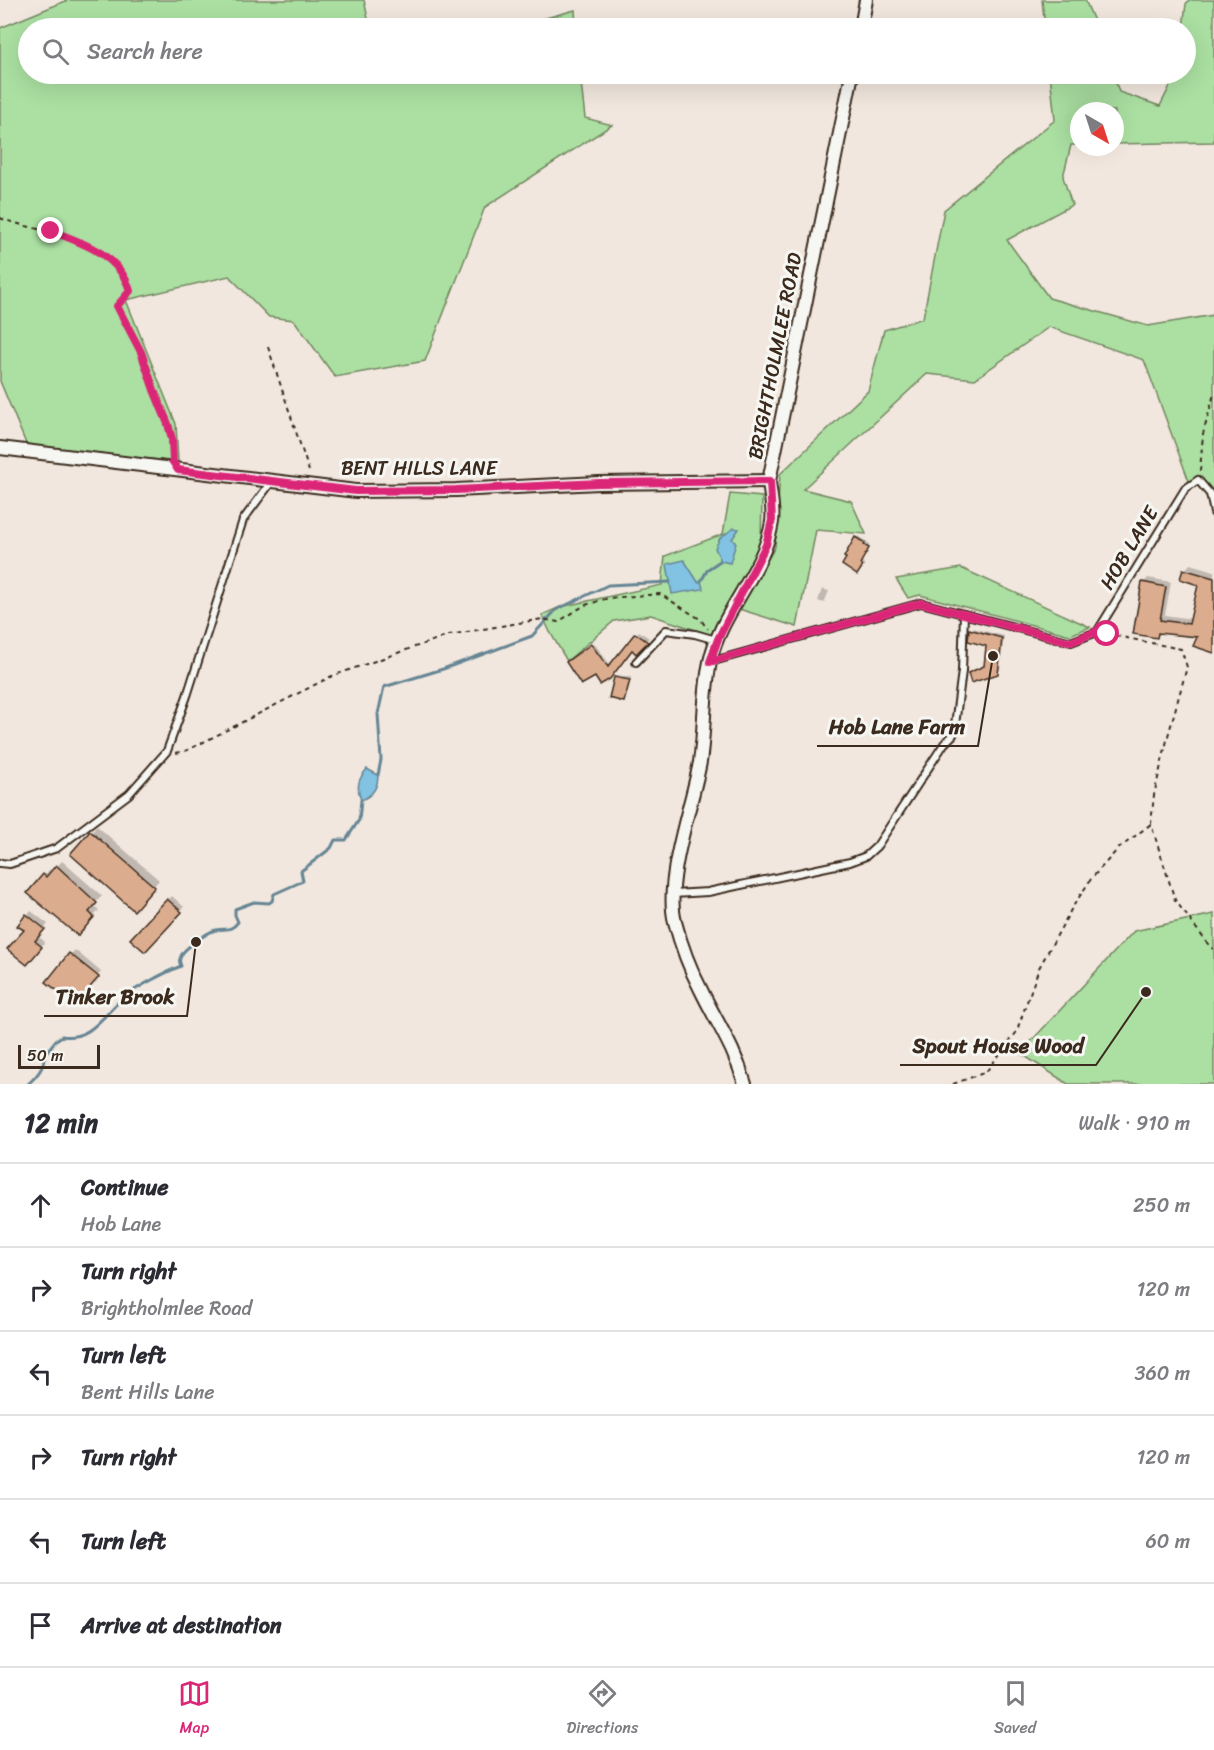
<!DOCTYPE html>
<html lang="en">
<head>
<meta charset="utf-8">
<style>
  :root { --surface:#fff; --page:#f7f7f7; --text:#2b2b33; --muted:#7c7c81; --line:#e1e1e2; --accent:#db2777 }
  body { margin:0; font-family:Sriracha,sans-serif; background:var(--page); color:var(--text) }
  .compass { position:absolute; left:1070px; top:102px; width:54px; height:54px; border-radius:50%; background:var(--surface); box-shadow:0 6px 24px #0002; rotate:141deg }
  .scale { position:absolute; left:18px; bottom:15px; width:82px; box-sizing:border-box; padding-left:6px; border:3px solid #3b2a1e; border-top:0; font-size:16px; line-height:21px; white-space:nowrap; color:#3b2a1e; -webkit-text-stroke:4px #f6f6f2; paint-order:stroke }
  .stop { position:absolute; width:18px; height:18px; margin:-14px; border:4px solid #db2777; border-radius:50%; background:#fff }
  .stop.end { background:#db2777; border-color:#fff; box-shadow:0 2px 6px #0008 }
  .list { margin:0; padding:0; list-style:none }
  h2 { display:flex; justify-content:space-between; align-items:center; height:78px; margin:0; padding:0 24px; font-size:26px }
  h2 small { font-size:20px; font-weight:400; color:var(--muted) }
  .list li { display:grid; grid-template-columns:39px 1fr auto; gap:18px; align-items:center; box-sizing:border-box; height:84px; padding:0 24px; border-top:2px solid var(--line) }
  .list b { display:block; font-size:22px; white-space:nowrap }
  .list p { margin:0; font-size:20px; white-space:nowrap; color:var(--muted) }
  .list em { font-size:20px; font-style:normal; color:var(--muted) }
  .icon { flex:none; width:33px; height:33px; fill:none; stroke:currentColor; stroke-width:2; stroke-linecap:round; stroke-linejoin:round }
  .map { position:relative; flex:none; width:1214px; height:1084px; overflow:hidden }
  .search { position:absolute; background:var(--surface); box-shadow:0 6px 24px #0002; left:18px; right:18px; top:18px; height:66px; display:flex; align-items:center; gap:15px; box-sizing:border-box; padding:0 21px; border-radius:33px; color:var(--muted); font-size:22px }
  .sheet { height:582px; background:var(--surface) }
  nav { display:flex; justify-content:space-around; align-items:center; box-sizing:border-box; height:84px; border-top:2px solid var(--line); background:var(--surface); font-size:16px; color:var(--muted) }
  nav a { display:grid; justify-items:center; gap:3px }
  nav .on { color:var(--accent) }
  .map>svg:first-child { display:block }
  .green { fill:#abe0a2; stroke:#738560; stroke-width:1.5 }
  .water { fill:#82c2e2; stroke:#668594; stroke-width:1.5 }
  .shadow { fill:#0003 }
  .lines { fill:none; stroke-linecap:round; stroke-linejoin:round }
  .stream { stroke:#668594; stroke-width:3 }
  .building { fill:#dcac8e; stroke:#3b2a1e; stroke-width:1.5 }
  .service-casing { stroke:#3b2a1e; stroke-width:10 }
  .minor-casing { stroke:#3b2a1e; stroke-width:16 }
  .path { stroke:#3b2a1e; stroke-width:2; stroke-dasharray:4.5 4.5; stroke-linecap:butt }
  .service { stroke:#f6f6f2; stroke-width:6 }
  .minor { stroke:#f6f6f2; stroke-width:12 }
  .route { stroke:#db2777; stroke-width:8 }
  .labels { text-anchor:middle; dominant-baseline:central; stroke-width:6; stroke-linejoin:round; paint-order:stroke }
  .street-label { font-size:20px; fill:#3b2a1e; stroke:#f6f6f2 }
  .leader { fill:none; stroke:#3b2a1e; stroke-width:2 }
  .callout-dot { fill:#3b2a1e; stroke:#f6f6f2; stroke-width:2 }
  .callout-label { font-size:21px; text-anchor:middle; font-weight:bold; fill:#3b2a1e; stroke:#f6f6f2; stroke-width:6; stroke-linejoin:round; paint-order:stroke }
</style>
</head>
<body>
<div class="map">
<svg width="1214" height="1084" viewBox="0 0 1214 1084">
  <rect width="100%" height="100%" fill="#f1e7de"/>
  <filter id="ink" filterUnits="userSpaceOnUse"><feTurbulence type="fractalNoise" baseFrequency=".0167" numOctaves="2"/><feDisplacementMap in="SourceGraphic" scale="12" xChannelSelector="R" yChannelSelector="G"/><feConvolveMatrix kernelMatrix="1 2 1 2 8 2 1 2 1" color-interpolation-filters="sRGB"/></filter>
  <g filter="url(#ink)">
    <g class="green">
      <polygon points="68,0 364,0 370,28 28,28 28,74 580,74 585,118 612,125 485,207 425,361 335,377 294,320 269,317 229,276 126,300 176,424 178,462 27,446 0,381 0,28"/>
      <polygon points="1042,0 1085,0 1097,28 1045,28"/>
      <polygon points="1189,0 1214,0 1214,142 1115,144 1115,111 1079,111 1079,145 1071,145 1063,177 1072,205 1007,240 1049,298 1148,326 1214,315 1214,491 1190,484 1144,360 1049,327 975,379 927,374 803,489 851,501 866,534 816,530 797,627 739,609 775,547 780,474 868,391 884,330 923,318 944,210 1055,120 1050,74 1113,74 1119,92 1160,106 1176,74 1186,74 1186,28 1183,28 1186,4"/>
      <polygon points="575,10 576,28 509,28"/>
      <polygon points="730,494 762,497 761,544 714,636 651,615 614,621 567,661 550,632 542,615 560,607 662,585 665,556 723,534"/>
      <polygon points="961,568 1090,627 1070,635 920,595 908,598 896,579"/>
      <polygon points="1214,914 1214,1084 1068,1084 1020,1053 1134,931"/>
    </g>
    <g class="water">
      <polygon points="734,528 739,529 732,539 736,543 730,563 721,561 715,548 720,538"/>
      <polygon points="684,560 698,582 701,581 703,589 672,594 667,564"/>
      <path d="M367,769L378,775C378,787 372,796 361,800C356,787 358,779 367,769Z"/>
    </g>
    <g class="shadow">
      <polygon points="859,536 870,545 861,561 864,563 860,571 856,538"/>
      <polygon points="1190,564 1214,571 1214,650 1199,635 1162,632 1157,637 1143,583 1148,578 1171,582 1165,615 1192,619 1199,584 1185,570"/>
      <polygon points="822,589 829,591 824,603 818,601"/>
      <polygon points="973,628 1004,636 1000,670 998,673 969,673 986,665 988,645 970,630"/>
      <polygon points="639,631 649,638 636,652 632,649 612,675 595,675 571,660 594,643 611,666"/>
      <polygon points="618,675 631,677 626,697 623,700 611,697 616,677"/>
      <polygon points="97,826 159,880 139,903 72,854"/>
      <polygon points="62,861 102,896 93,905 99,910 84,929 29,893 50,869 52,872"/>
      <polygon points="172,896 184,907 145,950 132,939"/>
      <polygon points="31,911 48,924 38,936 45,942 31,959 26,930 27,915"/>
      <polygon points="75,950 101,972 79,998 71,954"/>
    </g>
    <g class="lines">
      <g class="stream">
        <polyline points="701,581 708,569 720,561"/>
        <polyline points="378,775 381,760 378,714 384,687 443,669 532,636 556,610 608,585 670,582"/>
        <path d="M28,1084C37,1076 45,1067 44,1055L56,1040L62,1036C91,1041 104,1014 123,998C135,988 166,972 181,966C179,961 179,961 181,956C183,949 209,931 216,930C227,928 230,932 238,922L235,915V909L254,902L269,903L272,901L274,894L303,881L301,871L331,848L335,840H346L359,820L361,800"/>
      </g>
    </g>
    <g class="building">
      <polygon points="855,537 865,543 864,545 869,548 860,564 863,566 857,575 842,565 846,558 844,557"/>
      <polygon points="1183,569 1214,578 1214,653 1193,646 1197,637 1158,633 1157,638 1133,634 1142,582 1166,587 1160,620 1189,624 1198,585 1180,579"/>
      <polygon points="969,629 1002,638 998,674 971,683 968,673 984,666 986,646 968,641"/>
      <polygon points="635,633 648,642 636,654 632,650 610,679 600,685 595,677 581,685 566,662 591,644 608,667"/>
      <polygon points="614,677 630,680 624,702 609,698"/>
      <polygon points="90,831 155,887 134,911 70,854"/>
      <polygon points="56,865 97,903 89,912 94,917 78,936 27,893 43,874 46,877"/>
      <polygon points="167,899 182,912 145,952 130,939"/>
      <polygon points="26,914 45,929 35,941 42,947 27,965 7,949 24,930 17,926"/>
      <polygon points="69,953 99,977 75,1004 46,982"/>
    </g>
    <g class="lines">
      <g class="service-casing">
        <g id="service">
          <polyline points="636,662 666,630 695,634 716,640"/>
          <polyline points="710,662 921,603 1071,642 1097,632 1185,489 1198,480 1210,494 1214,513"/>
          <polyline points="0,863 10,864 57,848 129,794 167,751 187,696 243,520 272,481"/>
          <polyline points="673,894 708,892 850,862 866,856 877,846 944,744 953,735 955,725 962,671 964,614"/>
        </g>
      </g>
      <g class="minor-casing">
        <g id="minor">
          <polyline points="861,28 866,0"/>
          <polyline points="0,448 356,491 456,490 599,483 769,481"/>
          <path d="M745,1084C734,1047 717,1023 701,990C690,969 681,945 675,922C664,880 692,806 700,762C705,729 703,695 710,662C720,612 764,573 772,522C774,509 770,494 769,481L852,74"/>
        </g>
      </g>
      <g class="path">
        <path d="M0,218C45,235 115,236 130,291L117,306L141,352L154,390L168,424L173,457"/>
        <polyline points="268,347 310,474"/>
        <polyline points="1200,471 1203,434 1214,394"/>
        <polyline points="1107,634 1181,649 1187,667 1168,736 1154,795 1151,824 1175,900 1211,948 1214,949"/>
        <polyline points="176,753 188,750 332,676 449,635 542,619 558,622 585,605 609,598 660,594 700,619 708,629"/>
        <polyline points="953,1084 986,1072 1016,1033 1039,968 1072,908 1091,879 1118,849 1151,824"/>
      </g>
      <use href="#service" class="service"/>
      <use href="#minor" class="minor"/>
    </g>
  </g>
  <g class="lines" filter="url(#ink)">
    <path class="route" d="M51,231C83,243 120,255 130,291L117,306L141,352L154,390L168,424L172,439L173,462L178,470L356,491L456,490L599,483L770,481L772,520L766,545L718,639L710,662L921,603L1071,642L1098,631L1107,634"/>
  </g>
  <g class="labels">
    <g class="street-label">
      <text transform="translate(775 356) rotate(-79)">BRIGHTHOLMLEE ROAD</text>
      <text x="419" y="468">BENT HILLS LANE</text>
      <text transform="translate(1129 548) rotate(-59)">HOB LANE</text>
    </g>
  </g>
  <path class="leader" d="M993 656L978 746H817M196 942L187 1016H44M1146 992L1096 1065H900"/>
  <g class="callout-dot">
    <circle cx="993" cy="656" r="6"/>
    <circle cx="196" cy="942" r="6"/>
    <circle cx="1146" cy="992" r="6"/>
  </g>
  <g class="callout-label">
    <text x="897" y="734">Hob Lane Farm</text>
    <text x="115" y="1004">Tinker Brook</text>
    <text x="998" y="1053">Spout House Wood</text>
  </g>
</svg>
<svg class="compass" viewBox="-18 -18 36 36"><path d="M0-13l5 13h-10z" fill="#e53935"/><path d="M0 13l5-13h-10z" fill="#7c7c81"/></svg>
<div class="scale">50 m</div>
<div class="stop" style="left:1107px;top:634px"></div>
<div class="stop end" style="left:51px;top:231px"></div>
<div class="search"><svg class="icon" aria-label="search" viewBox="0 0 24 24"><circle cx="10" cy="10" r="6"/><path d="M15 15l6 6"/></svg>Search here</div>
</div>
<section class="sheet">
<h2>12 min<small>Walk · 910 m</small></h2>
<ul class="list">
<li><svg class="icon" aria-label="ahead" viewBox="0 0 24 24"><path d="M12 20V5M6 11l6-6 6 6"/></svg><div><b>Continue</b><p>Hob Lane</p></div><em>250 m</em></li>
<li><svg class="icon" aria-label="right" viewBox="0 0 24 24"><path d="M7 20v-9h11M14 6l5 5-5 5"/></svg><div><b>Turn right</b><p>Brightholmlee Road</p></div><em>120 m</em></li>
<li><svg class="icon" aria-label="left" viewBox="0 0 24 24"><path d="M17 20v-9H6M10 6l-5 5 5 5"/></svg><div><b>Turn left</b><p>Bent Hills Lane</p></div><em>360 m</em></li>
<li><svg class="icon" aria-label="right" viewBox="0 0 24 24"><path d="M7 20v-9h11M14 6l5 5-5 5"/></svg><div><b>Turn right</b></div><em>120 m</em></li>
<li><svg class="icon" aria-label="left" viewBox="0 0 24 24"><path d="M17 20v-9H6M10 6l-5 5 5 5"/></svg><div><b>Turn left</b></div><em>60 m</em></li>
<li><svg class="icon" aria-label="arrive" viewBox="0 0 24 24"><path d="M6 21V4h12l-3 4 3 4H6"/></svg><div><b>Arrive at destination</b></div></li>
</ul>
</section>
<nav>
<a class="on"><svg class="icon" aria-label="map" viewBox="0 0 24 24"><path d="M3 6l6-2 6 2 6-2v14l-6 2-6-2-6 2zM9 4v14M15 6v14"/></svg>Map</a>
<a><svg class="icon" aria-label="directions" viewBox="0 0 24 24"><path d="M12 3l9 9-9 9-9-9zM9 14v-3h6M13 9l2 2-2 2"/></svg>Directions</a>
<a><svg class="icon" aria-label="saved" viewBox="0 0 24 24"><path d="M7 4h10v16l-5-4-5 4z"/></svg>Saved</a>
</nav>
</body>
</html>
